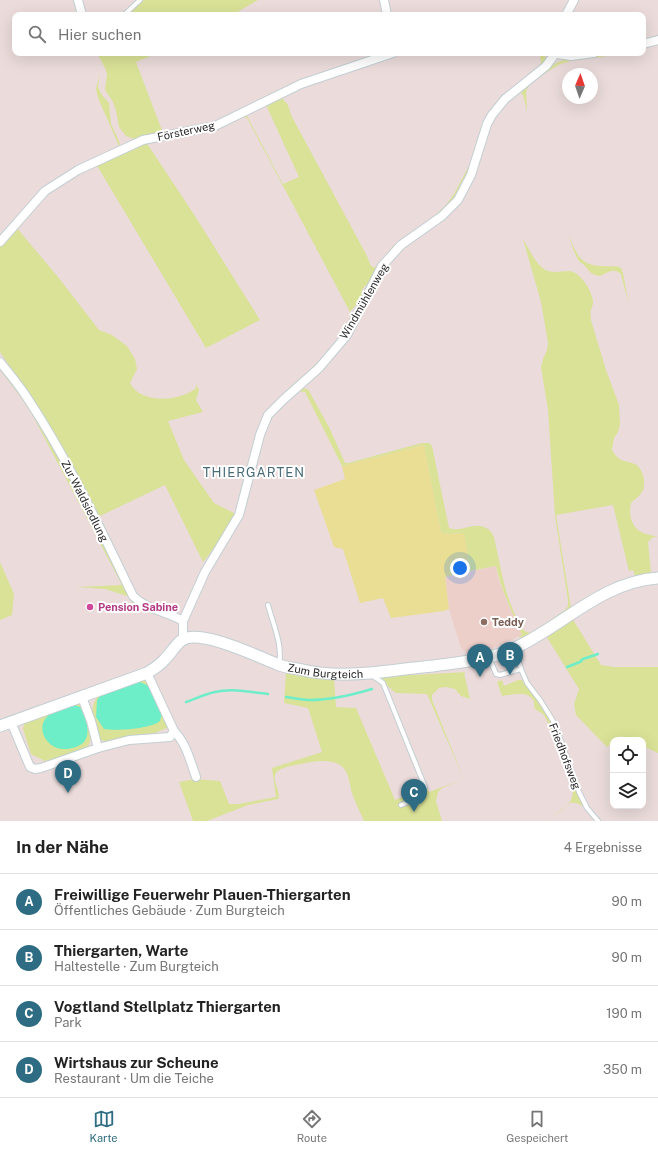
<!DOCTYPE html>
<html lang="de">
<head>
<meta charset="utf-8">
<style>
  :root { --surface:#fff; --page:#f6f6f6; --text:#222; --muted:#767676; --line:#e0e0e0; --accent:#2d6c82 }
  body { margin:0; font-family:"Public Sans",sans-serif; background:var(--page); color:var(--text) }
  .controls { position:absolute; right:12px; bottom:12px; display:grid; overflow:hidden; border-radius:8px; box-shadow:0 4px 16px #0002 }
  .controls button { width:36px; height:36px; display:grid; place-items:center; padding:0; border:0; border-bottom:1px solid var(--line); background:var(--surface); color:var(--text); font:20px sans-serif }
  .compass { position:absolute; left:562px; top:68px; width:36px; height:36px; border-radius:50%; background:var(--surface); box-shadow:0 4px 16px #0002; rotate:2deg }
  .you { position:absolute; left:460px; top:568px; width:14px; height:14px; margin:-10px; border:3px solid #fff; border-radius:50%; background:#1a73e8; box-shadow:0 0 0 6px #1a73e833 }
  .badge { display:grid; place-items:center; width:26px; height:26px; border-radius:50%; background:var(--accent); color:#fff; font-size:13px; font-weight:700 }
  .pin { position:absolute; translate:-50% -33px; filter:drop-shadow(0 1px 2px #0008) }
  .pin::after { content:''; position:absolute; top:21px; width:14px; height:12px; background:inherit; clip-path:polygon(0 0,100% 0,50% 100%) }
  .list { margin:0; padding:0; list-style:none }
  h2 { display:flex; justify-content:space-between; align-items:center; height:52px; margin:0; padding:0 16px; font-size:17px }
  h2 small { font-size:13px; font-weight:400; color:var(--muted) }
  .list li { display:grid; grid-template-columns:26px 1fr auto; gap:12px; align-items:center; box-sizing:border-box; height:56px; padding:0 16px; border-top:1px solid var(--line) }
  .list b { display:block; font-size:15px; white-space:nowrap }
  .list p { margin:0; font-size:13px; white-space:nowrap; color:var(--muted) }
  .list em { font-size:13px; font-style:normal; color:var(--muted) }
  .icon { flex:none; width:22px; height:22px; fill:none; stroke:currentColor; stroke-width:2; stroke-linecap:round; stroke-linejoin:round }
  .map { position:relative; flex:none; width:658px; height:821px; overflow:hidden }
  .search { position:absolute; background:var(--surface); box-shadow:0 4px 16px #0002; left:12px; right:12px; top:12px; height:44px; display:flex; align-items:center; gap:10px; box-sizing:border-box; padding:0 14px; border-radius:8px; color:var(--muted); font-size:15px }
  .sheet { height:276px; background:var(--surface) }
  nav { display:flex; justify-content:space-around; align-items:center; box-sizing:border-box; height:56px; border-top:1px solid var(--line); background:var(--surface); font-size:11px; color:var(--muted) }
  nav a { display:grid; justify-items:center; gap:2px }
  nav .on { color:var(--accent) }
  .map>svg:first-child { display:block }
  .education { fill:#edcfca }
  .green { fill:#dae297 }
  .pitch { fill:#e9de93 }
  .water { fill:#6eedc9 }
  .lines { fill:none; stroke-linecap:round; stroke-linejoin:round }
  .stream { stroke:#6eedc9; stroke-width:2.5 }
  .lane-casing { stroke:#c3cfd3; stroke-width:6 }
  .street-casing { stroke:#c3cfd3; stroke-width:10 }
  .secondary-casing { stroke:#c3cfd3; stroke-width:13 }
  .lane { stroke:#fff; stroke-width:4 }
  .street { stroke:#fff; stroke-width:8 }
  .secondary { stroke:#fff; stroke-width:11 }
  .hotel-dot { fill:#d1479c; stroke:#fff; stroke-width:1.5 }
  .education-dot { fill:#8d6e63; stroke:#fff; stroke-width:1.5 }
  .labels { text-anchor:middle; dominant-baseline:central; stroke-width:4; stroke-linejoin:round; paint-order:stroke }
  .street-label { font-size:11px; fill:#292929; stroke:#fff }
  .hotel-label { font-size:11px; font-weight:bold; fill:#b23c85; stroke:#fff; text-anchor:start }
  .education-label { font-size:11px; font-weight:bold; fill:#785e54; stroke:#fff; text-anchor:start }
  .quarter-label { font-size:13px; letter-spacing:1px; fill:#4a6c79; stroke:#fff }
</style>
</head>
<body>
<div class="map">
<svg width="658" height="821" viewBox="0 0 658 821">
  <rect width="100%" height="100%" fill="#ebdbdb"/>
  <polygon class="education" points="496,566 498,578 508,604 522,635 490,649 467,653 461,648 449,609 445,577"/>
  <g class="green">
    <polygon points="144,0 258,0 232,15 128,15"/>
    <polygon points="97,53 158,53 136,62 163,133 136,140 126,136 119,127 116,111 113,102 105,90 107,74 105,68"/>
    <path d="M534,53C541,53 545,53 546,60L543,65L498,105L468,173L450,204L440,215L407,237L372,280L365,286L362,290L361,299L350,312L353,318L334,348L295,386L286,391C303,376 353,335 350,312L247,118L242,117L245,114L247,116L283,184L299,177L266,105L281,97L288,105L291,115L367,256L370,264L372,267H377L393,246L431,219L444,207L454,194L470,164L481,127L491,111L502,96L536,69L541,63L540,56Z"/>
    <polygon points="612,53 632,53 575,60 560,64 547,72 531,83 527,89 526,93 527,111 523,95 521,93 522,90 556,63 564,60"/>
    <polygon points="100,73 98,87 102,95 109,103 111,124 118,139 120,144 119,146 98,98 96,89"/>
    <polygon points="146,142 195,216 260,320 206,348 96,164"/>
    <path d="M16,227L58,277L99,330L112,335L127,346L135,359L137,369L130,383C140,404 180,402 196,388V384L199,390L196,400L203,412L168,421L184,460L214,503L234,513L235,517L219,542L203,562L165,485L98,517L32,398L0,352V245Z"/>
    <path d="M568,233C576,253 579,266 603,266C609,267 615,265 621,268L623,273L629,305L621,274C613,267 607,273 600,276C591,275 590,272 585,266C584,264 582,264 580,262C574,255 571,242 568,233Z"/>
    <path d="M523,239C529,249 535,263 544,269C552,274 561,271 569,271C580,271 592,291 593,301C593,305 592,307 591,310C590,313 591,317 591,320L606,370L619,405L620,425L618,432L614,438L612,450C620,463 622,459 635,464C643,468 647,484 642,492C640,496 634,500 631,503C628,516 632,530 646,534C650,535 655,536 658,537H653L648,542L651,573L635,576L633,570L629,571L613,505L556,515L571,608L554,620L524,638L518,637L522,635C512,612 501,590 496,566L470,571L464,533L451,534L441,533L424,445L342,466L305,392L297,391L301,388L307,389L309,391L330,429L345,463H348L422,443H429L432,446L449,528C462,533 475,520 488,529C495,534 495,543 497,551C501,569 504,588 511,605C514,614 519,622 523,630L529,633L539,628L565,610L568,606V600L555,516L548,410L541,367L543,359L547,350L548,343L541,302Z"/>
    <polygon points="0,367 19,393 49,439 132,597 176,619 134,607 130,597 105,589 76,587 122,585 33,416 22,399 0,370"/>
    <polygon points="0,562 14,594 12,615 0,620"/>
    <polygon points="572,618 601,665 614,667 658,667 658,753 643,746 643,740 629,740 621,736 616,740 613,740 613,742 607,747 576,715 574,704 579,689 546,636"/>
    <path d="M286,671L298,676L334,679L336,707L356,708L395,800L418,791L421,785L422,787L420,794L423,797L426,786L429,792L464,779L427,694L396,693L384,683L383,680V676L407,674L413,675L466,672L464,673L470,699L461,696L455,689L446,687L439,688L432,695V700L464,779L442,788L438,792L436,801L442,821H364C360,812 355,802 352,793C350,786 349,776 345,770C336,756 310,762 296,765C290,766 277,768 275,775C273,783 281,792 278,799L248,805L207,821H193L179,782L195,779L220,781L229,804H238L276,797L272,768L322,752L308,708L284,703Z"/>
    <path d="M143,680L149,684L138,727L149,726L162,714L167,723V728L155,733L111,741H104L99,739C94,724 87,711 98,696Z"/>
    <path d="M502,680L504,686L518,680H522L541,705L550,719L572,780L581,800L597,821H594C588,812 583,801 570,803L547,821C563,808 578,804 571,781L550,726L543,714L535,709C534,707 534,705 534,702C530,690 511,695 502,696L497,682Z"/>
    <path d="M75,702L81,704C86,717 99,741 83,751C80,753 75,753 71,754C62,757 53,760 43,761V760L31,754L23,729L24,724L30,720Z"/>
  </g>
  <polygon class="pitch" points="424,445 441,533 451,534 464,533 470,571 445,577 449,609 444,611 391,618 383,598 360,603 343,549 334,547 314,490 345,479 342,466"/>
  <g class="water">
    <path d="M131,682H140L149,686L162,714L160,721C150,729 117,731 104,729L96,717L97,700L102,694Z"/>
    <path d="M74,705L80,707C85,716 92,733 84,742C82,744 78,746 76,747C70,749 63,750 57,748C46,744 37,729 46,718C52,710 65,708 74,705Z"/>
  </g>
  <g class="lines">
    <g class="stream">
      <polyline points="567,667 580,662 583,659 598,654"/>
      <path d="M286,697C294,698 302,700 310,700C331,700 352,695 372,689"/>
      <path d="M186,702C195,699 205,694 215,692C231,688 252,692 268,694"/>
    </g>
    <g class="lane-casing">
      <g id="lane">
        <polyline points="124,15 140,0"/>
        <path d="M268,605C273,624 283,645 279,665"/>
        <polyline points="489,657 496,674 500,675 521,669 515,650"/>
        <polyline points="521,669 527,683 540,700 555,724 579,792 587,808 598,821"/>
        <polyline points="373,676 383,683 425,787 421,797 401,805"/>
      </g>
    </g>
    <g class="street-casing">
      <g id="street">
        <polyline points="78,0 82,15"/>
        <polyline points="384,0 387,15"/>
        <polyline points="566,15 574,0"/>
        <polyline points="643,44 658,40"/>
        <polyline points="551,53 571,56 594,53"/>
        <polyline points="0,242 45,191 78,170 143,140 215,126 301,84 393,53"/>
        <path d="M0,362C9,373 18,384 26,396C68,459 100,528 133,596C147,610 166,611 183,621"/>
        <polyline points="183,640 183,621 205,572 239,515 260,435 268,415 283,400 319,368 347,335 382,266 401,245 442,216 458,200 471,175 487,124 492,115 505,99 546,66 555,54"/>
        <polyline points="82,697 91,721 98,748"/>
        <polyline points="11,722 30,767 35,769 41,768 98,748 129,740 170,737 174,731 147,673"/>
        <path d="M174,731C186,743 190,760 196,777"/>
      </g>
    </g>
    <g class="secondary-casing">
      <g id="secondary">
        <path id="s1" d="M0,726L147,673C154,669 161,664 166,658C171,653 176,644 182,640C200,628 259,657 277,664C283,667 291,668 298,669C321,675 346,675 370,673C391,671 412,668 433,666C461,662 490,660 515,648C564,625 602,582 658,578"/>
      </g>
    </g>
    <use href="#lane" class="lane"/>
    <use href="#street" class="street"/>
    <use href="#secondary" class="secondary"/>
  </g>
  <circle class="hotel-dot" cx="90" cy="607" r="4"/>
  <circle class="education-dot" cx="484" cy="622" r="4"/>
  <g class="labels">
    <g class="street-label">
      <text transform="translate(186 131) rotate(-12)">Försterweg</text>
      <text transform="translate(364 301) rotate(-60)">Windmühlenweg</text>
      <text transform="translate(85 501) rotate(63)">Zur Waldsiedlung</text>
      <text stroke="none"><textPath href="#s1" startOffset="354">Zum Burgteich</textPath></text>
      <text transform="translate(565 756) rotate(69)">Friedhofsweg</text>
    </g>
    <g class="hotel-label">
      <text x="98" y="607">Pension Sabine</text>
    </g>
    <g class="education-label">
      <text x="492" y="622">Teddy</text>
    </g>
    <g class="quarter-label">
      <text x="254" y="472">THIERGARTEN</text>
    </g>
  </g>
</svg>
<div class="controls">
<button><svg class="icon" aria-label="locate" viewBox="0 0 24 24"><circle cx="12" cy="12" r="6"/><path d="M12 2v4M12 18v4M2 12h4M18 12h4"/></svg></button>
<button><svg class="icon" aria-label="layers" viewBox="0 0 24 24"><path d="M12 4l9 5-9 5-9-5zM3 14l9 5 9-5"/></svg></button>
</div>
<svg class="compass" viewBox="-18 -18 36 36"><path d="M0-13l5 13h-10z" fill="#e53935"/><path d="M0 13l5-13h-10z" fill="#767676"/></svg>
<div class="you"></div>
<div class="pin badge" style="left:480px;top:677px">A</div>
<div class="pin badge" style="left:510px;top:675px">B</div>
<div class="pin badge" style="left:414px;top:812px">C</div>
<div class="pin badge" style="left:68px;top:793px">D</div>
<div class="search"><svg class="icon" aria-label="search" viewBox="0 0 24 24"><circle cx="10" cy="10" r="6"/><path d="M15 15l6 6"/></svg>Hier suchen</div>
</div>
<section class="sheet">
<h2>In der Nähe<small>4 Ergebnisse</small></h2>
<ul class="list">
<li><span class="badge">A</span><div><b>Freiwillige Feuerwehr Plauen-Thiergarten</b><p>Öffentliches Gebäude · Zum Burgteich</p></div><em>90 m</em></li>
<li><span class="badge">B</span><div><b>Thiergarten, Warte</b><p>Haltestelle · Zum Burgteich</p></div><em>90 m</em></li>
<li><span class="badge">C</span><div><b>Vogtland Stellplatz Thiergarten</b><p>Park</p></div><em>190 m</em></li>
<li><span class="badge">D</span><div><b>Wirtshaus zur Scheune</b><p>Restaurant · Um die Teiche</p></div><em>350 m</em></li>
</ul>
</section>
<nav>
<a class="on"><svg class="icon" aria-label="map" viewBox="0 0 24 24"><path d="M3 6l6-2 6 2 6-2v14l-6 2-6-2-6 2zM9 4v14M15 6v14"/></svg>Karte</a>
<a><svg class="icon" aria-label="directions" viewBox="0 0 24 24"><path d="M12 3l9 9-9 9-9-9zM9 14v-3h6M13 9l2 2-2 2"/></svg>Route</a>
<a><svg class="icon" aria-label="saved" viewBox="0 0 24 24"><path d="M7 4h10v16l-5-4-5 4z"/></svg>Gespeichert</a>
</nav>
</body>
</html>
